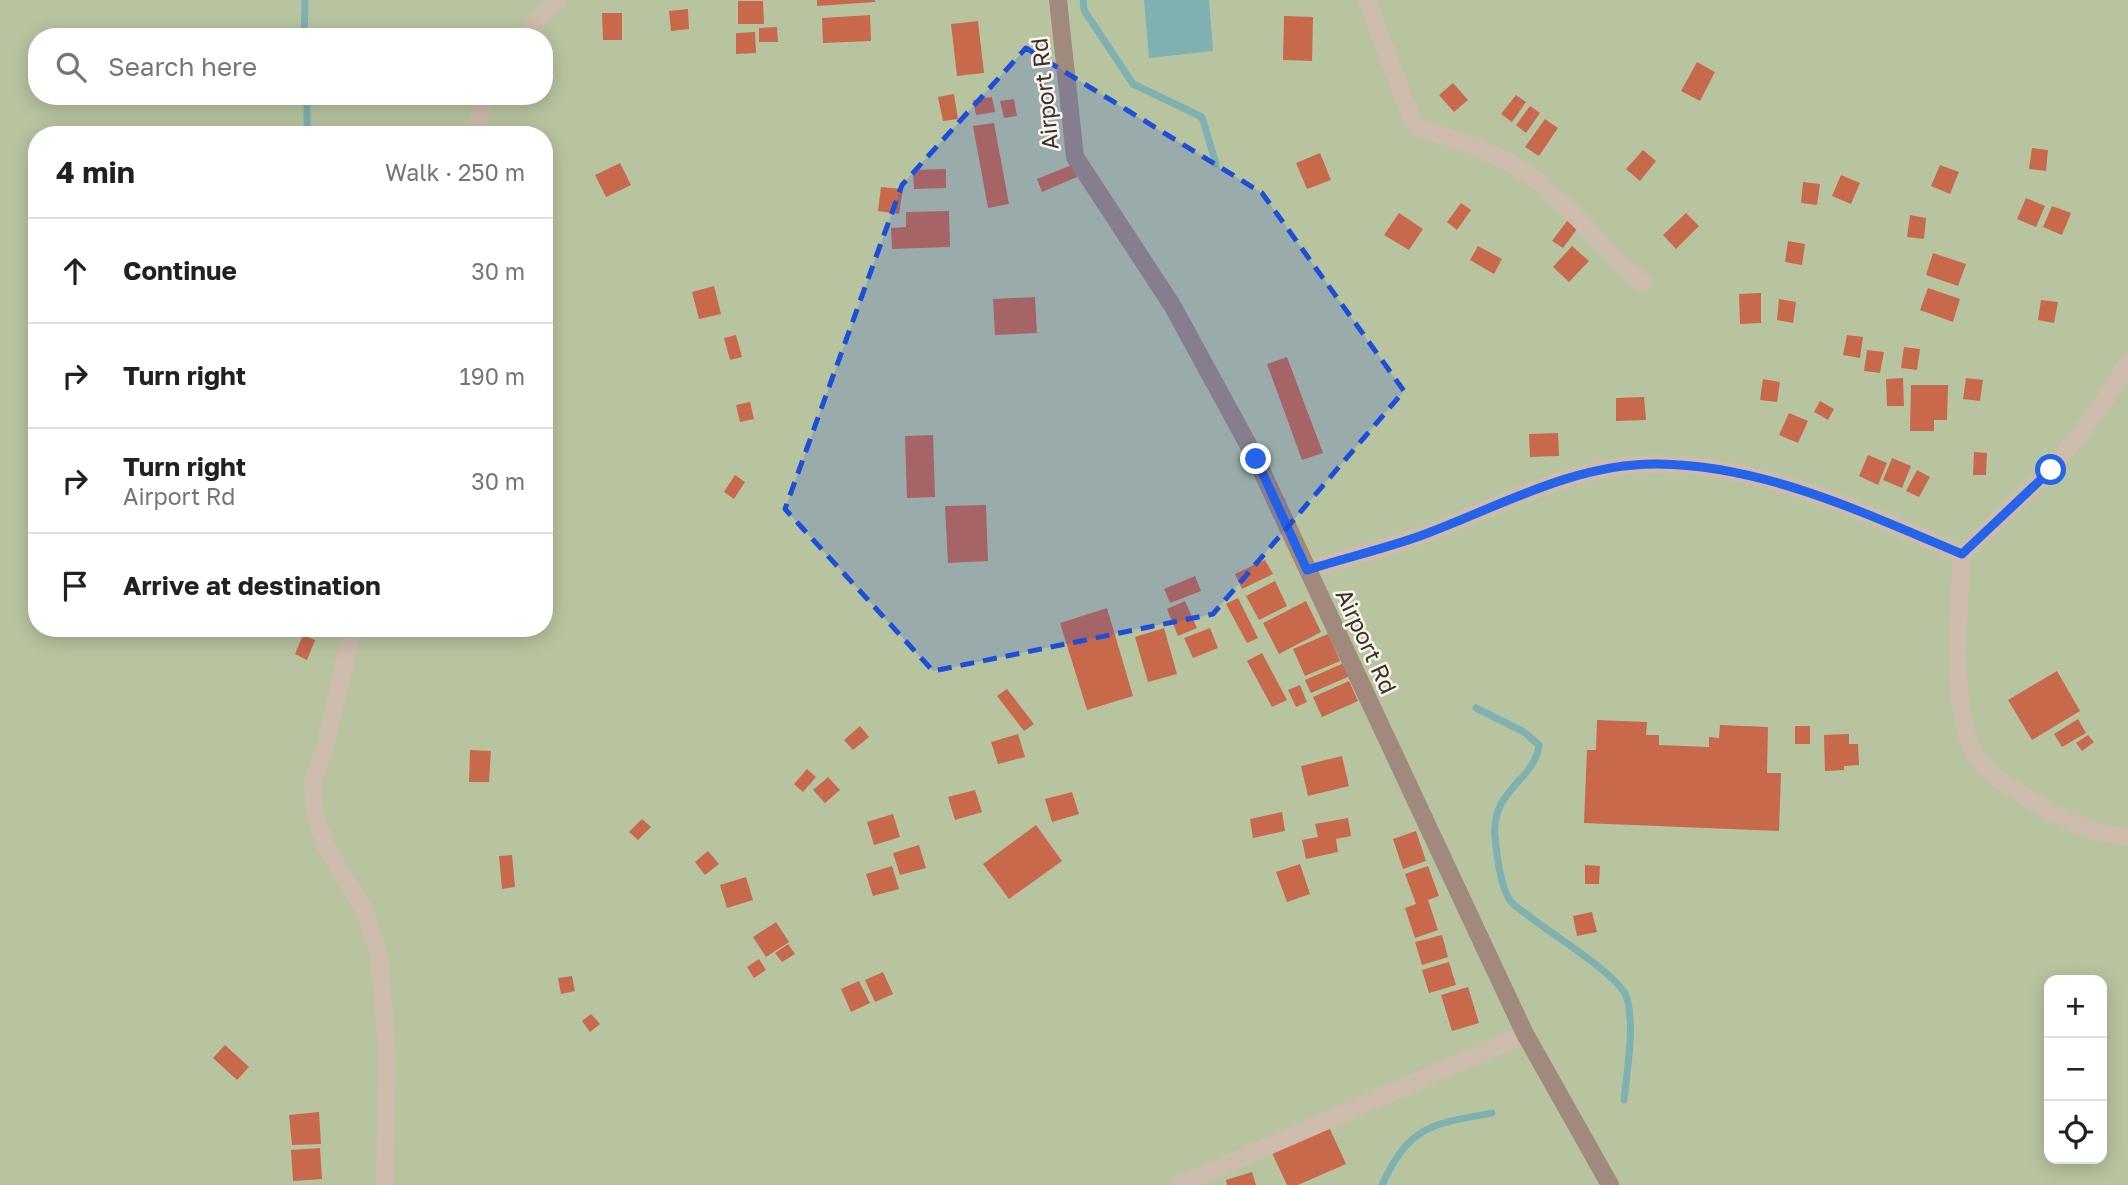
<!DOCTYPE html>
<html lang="en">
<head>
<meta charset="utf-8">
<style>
  :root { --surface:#fff; --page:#f2f2f2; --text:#202124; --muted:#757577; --line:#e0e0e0 }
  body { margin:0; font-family:"Golos Text",sans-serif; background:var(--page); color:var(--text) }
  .controls { position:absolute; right:21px; bottom:21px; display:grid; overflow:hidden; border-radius:14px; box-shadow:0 4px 18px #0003 }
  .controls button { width:63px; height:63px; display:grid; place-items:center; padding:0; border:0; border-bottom:2px solid var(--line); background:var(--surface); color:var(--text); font:35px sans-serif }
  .stop { position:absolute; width:21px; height:21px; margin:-16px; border:5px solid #2563eb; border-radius:50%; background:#fff }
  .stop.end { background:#2563eb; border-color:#fff; box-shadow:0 2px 7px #0008 }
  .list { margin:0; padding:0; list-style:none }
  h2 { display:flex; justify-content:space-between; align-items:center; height:91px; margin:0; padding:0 28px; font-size:30px }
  h2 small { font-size:23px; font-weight:400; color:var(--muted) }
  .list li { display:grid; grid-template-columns:46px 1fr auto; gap:21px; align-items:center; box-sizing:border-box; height:105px; padding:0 28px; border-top:2px solid var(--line) }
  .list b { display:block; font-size:26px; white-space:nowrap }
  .list p { margin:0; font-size:23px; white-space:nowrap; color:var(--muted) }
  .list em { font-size:23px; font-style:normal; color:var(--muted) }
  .icon { flex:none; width:38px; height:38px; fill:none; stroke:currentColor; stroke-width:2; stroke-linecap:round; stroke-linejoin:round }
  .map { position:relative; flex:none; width:2128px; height:1185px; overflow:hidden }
  .search { position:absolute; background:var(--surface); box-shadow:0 4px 18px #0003; left:28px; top:28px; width:525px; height:77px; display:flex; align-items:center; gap:18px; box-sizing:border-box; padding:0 24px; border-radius:28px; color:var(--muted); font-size:26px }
  .panel { position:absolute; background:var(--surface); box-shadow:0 4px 18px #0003; left:28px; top:126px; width:525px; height:511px; border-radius:28px }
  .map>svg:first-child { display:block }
  .green { fill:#b8c4a0; fill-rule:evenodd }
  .water { fill:#7fb0b2 }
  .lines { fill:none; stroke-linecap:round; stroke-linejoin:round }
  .stream { stroke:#7fb0b2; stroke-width:7 }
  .building { fill:#c8694b }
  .minor { stroke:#cdbbac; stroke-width:18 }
  .secondary { stroke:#a18a7d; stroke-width:18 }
  .route { stroke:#2563eb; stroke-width:9 }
  .marked { fill:#1d4ed8; fill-opacity:0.2; stroke:#1d4ed8; stroke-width:5; stroke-dasharray:14 9; stroke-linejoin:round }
  .labels { text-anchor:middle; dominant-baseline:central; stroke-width:5; stroke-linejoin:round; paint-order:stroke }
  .street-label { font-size:23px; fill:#3b302b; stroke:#fbf5ee }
</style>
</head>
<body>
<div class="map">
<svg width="2128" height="1185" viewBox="0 0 2128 1185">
  <rect width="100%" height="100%" fill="#f4ebe1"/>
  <path class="green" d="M0,0H2128V1185H0ZM37,37H544V96H37ZM37,135H544V628H37ZM2049,980H2102V1159H2049Z"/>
  <polygon class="water" points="1144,0 1209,0 1213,51 1149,58"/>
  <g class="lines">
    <g class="stream">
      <polyline points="1083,0 1084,10 1133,84 1202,117 1216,164"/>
      <polyline points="304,37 305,0"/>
      <polyline points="307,135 307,96"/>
      <path d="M1476,708L1524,732L1539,745C1535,781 1491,788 1495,837C1497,855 1500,884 1509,899C1512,905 1520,909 1525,913C1546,931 1620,975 1627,998C1635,1030 1627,1068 1624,1100"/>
      <path d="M1382,1185C1409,1126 1431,1124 1492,1113"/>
    </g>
  </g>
  <g class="building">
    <polygon points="817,0 875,0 875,2 817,6"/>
    <polygon points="738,1 763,1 764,24 738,24"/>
    <polygon points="688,9 689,29 671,31 669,11"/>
    <polygon points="602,13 622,13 622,40 603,40"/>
    <polygon points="870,15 871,41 823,43 822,18"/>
    <polygon points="1284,16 1313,17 1312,61 1283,60"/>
    <polygon points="978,21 984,73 957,76 951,24"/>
    <polygon points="777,27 778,42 759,42 759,28"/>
    <polygon points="755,32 756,53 736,54 736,33"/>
    <polygon points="1697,62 1715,72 1700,101 1681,91"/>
    <polygon points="1453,83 1468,100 1454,112 1439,95"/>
    <polygon points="954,94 958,119 943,121 938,97"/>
    <polygon points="1516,95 1526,102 1512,122 1501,114"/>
    <polygon points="992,97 995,112 976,115 973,100"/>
    <polygon points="1014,99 1017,116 1004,118 1000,101"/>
    <polygon points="1530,106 1540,113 1526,133 1516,125"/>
    <polygon points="1545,119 1558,128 1539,156 1525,147"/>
    <polygon points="994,123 1009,204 988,208 973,126"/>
    <polygon points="2032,148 2048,150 2046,171 2029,169"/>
    <polygon points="1643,150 1656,161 1640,181 1626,169"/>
    <polygon points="1320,153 1331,180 1307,189 1296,163"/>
    <polygon points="620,163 631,185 606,197 595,175"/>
    <polygon points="1072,165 1077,177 1042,192 1037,179"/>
    <polygon points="1940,165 1959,172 1950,194 1931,186"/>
    <polygon points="946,169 946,188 914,189 913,170"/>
    <polygon points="1841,175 1860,183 1851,204 1832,196"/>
    <polygon points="1803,182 1820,184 1817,205 1801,203"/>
    <polygon points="881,187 903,189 899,214 878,211"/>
    <polygon points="2026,198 2045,206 2036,227 2017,219"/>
    <polygon points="1461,203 1471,210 1457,230 1447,222"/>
    <polygon points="2052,206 2071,213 2062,235 2043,227"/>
    <polygon points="949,211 950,247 892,249 891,228 906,227 906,212"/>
    <polygon points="1399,213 1423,229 1409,250 1384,235"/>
    <polygon points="1686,213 1699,226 1676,249 1663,235"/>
    <polygon points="1910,215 1926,218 1924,239 1907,237"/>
    <polygon points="1567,221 1577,229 1563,248 1552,241"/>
    <polygon points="1788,241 1805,244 1802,265 1785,262"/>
    <polygon points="1478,246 1502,259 1494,274 1470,260"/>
    <polygon points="1572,246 1589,261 1569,282 1553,267"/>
    <polygon points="1933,253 1966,264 1958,286 1926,275"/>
    <polygon points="714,286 721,314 699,319 692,292"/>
    <polygon points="1928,288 1960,299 1953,322 1920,310"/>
    <polygon points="1761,293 1761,323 1740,324 1739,294"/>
    <polygon points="1035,297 1037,333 995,335 993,299"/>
    <polygon points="1779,299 1796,302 1793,323 1777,320"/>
    <polygon points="2041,300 2058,302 2054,323 2038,320"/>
    <polygon points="736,335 742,357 730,360 724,338"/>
    <polygon points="1847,335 1863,337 1860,358 1843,355"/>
    <polygon points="1904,347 1920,349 1917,370 1901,368"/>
    <polygon points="1867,350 1884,352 1880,373 1864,371"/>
    <polygon points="1287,357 1323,453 1302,460 1267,364"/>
    <polygon points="1903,378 1904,406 1887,406 1886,379"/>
    <polygon points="1966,378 1983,380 1980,401 1963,399"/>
    <polygon points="1763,379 1780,382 1777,402 1760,400"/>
    <polygon points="1911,385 1948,385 1947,420 1934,420 1934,431 1910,431"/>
    <polygon points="1644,397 1646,420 1616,421 1616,398"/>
    <polygon points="1820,401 1834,409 1828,420 1814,412"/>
    <polygon points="750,402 754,419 740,422 736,405"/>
    <polygon points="1789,413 1808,421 1798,443 1779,435"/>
    <polygon points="1558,433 1559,456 1530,457 1529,434"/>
    <polygon points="933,435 935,497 907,498 905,436"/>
    <polygon points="1974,452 1987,453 1986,475 1973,475"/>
    <polygon points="1868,455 1887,463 1878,485 1859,476"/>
    <polygon points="1892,458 1911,466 1902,488 1883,480"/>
    <polygon points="1917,470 1930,477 1919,497 1906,491"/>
    <polygon points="735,475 745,482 734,499 724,492"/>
    <polygon points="986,505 988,561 948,563 945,506"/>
    <polygon points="1265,560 1273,574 1242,589 1235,574"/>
    <polygon points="1195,576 1201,591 1170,603 1164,589"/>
    <polygon points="1275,581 1287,606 1259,620 1246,596"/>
    <polygon points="1238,598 1258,638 1247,643 1226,604"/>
    <polygon points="1185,601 1197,628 1178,636 1167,609"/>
    <polygon points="1306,601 1321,632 1279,654 1263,623"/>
    <polygon points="1107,608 1133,696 1087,710 1060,623"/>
    <polygon points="1164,628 1177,674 1148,682 1135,637"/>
    <polygon points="1210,628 1218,648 1193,658 1184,638"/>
    <polygon points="1328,634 1340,661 1305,676 1293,649"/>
    <polygon points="303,635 315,640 307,660 295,654"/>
    <polygon points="1262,653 1287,700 1272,707 1247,661"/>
    <polygon points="1344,663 1350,676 1311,693 1305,680"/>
    <polygon points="2057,671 2080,711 2032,740 2008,700"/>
    <polygon points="1349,681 1358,701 1322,717 1313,697"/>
    <polygon points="1300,685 1307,702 1296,707 1288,690"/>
    <polygon points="1007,689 1034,724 1024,731 997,696"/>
    <polygon points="2078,719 2086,733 2062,747 2054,734"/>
    <polygon points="1597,720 1647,722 1646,735 1659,735 1659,745 1709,747 1709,737 1719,738 1720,725 1768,727 1767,773 1781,773 1779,831 1584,823 1587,750 1596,750"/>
    <polygon points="860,726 869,737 853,750 844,740"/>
    <rect x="1795" y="726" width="15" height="18"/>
    <polygon points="1018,734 1025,757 998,764 991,742"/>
    <polygon points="1849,734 1849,744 1858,744 1859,765 1844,766 1844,770 1825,771 1824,735"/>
    <polygon points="2088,735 2094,742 2082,751 2076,743"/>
    <polygon points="470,750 491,751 489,782 469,782"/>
    <polygon points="1342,756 1349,786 1308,796 1301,766"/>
    <polygon points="807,769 816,777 803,792 794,784"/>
    <polygon points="828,777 840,790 825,803 813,790"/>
    <polygon points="975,790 982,812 955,820 948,797"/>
    <polygon points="1072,792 1079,814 1052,822 1045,799"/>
    <polygon points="1282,812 1285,831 1253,838 1250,819"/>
    <polygon points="893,814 900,837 874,845 867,822"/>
    <polygon points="1348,818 1351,836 1336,839 1338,852 1306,859 1302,840 1318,837 1315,824"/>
    <polygon points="642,819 651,827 638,840 629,832"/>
    <polygon points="1036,825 1062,861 1009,899 983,864"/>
    <polygon points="1416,831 1426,861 1403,869 1393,839"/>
    <polygon points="919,845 926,868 900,875 893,853"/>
    <polygon points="708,851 719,864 705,875 695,862"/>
    <polygon points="512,855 515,887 502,889 499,856"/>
    <polygon points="1300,864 1310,894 1287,902 1276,872"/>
    <polygon points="1585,865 1600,866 1599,884 1585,884"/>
    <polygon points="892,866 899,889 873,896 866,874"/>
    <polygon points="1428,866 1439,896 1428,900 1438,930 1415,938 1405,908 1416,904 1405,874"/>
    <polygon points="746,877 753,900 727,908 720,885"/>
    <polygon points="1592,912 1597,932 1577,936 1573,916"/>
    <polygon points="776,922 789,942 766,957 753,937"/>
    <polygon points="1442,935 1448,957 1422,965 1415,942"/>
    <polygon points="788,944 795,954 782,962 775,953"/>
    <polygon points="759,959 766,970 754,978 747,967"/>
    <polygon points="1449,962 1456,985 1429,993 1422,970"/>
    <polygon points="883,972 893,994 875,1002 865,980"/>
    <polygon points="572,976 575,991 561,994 558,978"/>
    <polygon points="859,981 870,1003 851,1012 841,989"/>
    <polygon points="1468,987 1479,1023 1452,1031 1441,995"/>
    <polygon points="591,1014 600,1024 590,1032 582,1021"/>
    <polygon points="225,1045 249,1067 237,1080 213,1058"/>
    <polygon points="319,1112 321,1144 292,1145 289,1115"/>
    <polygon points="1328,1125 1346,1164 1298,1185 1287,1185 1271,1151"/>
    <polygon points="320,1148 322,1179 293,1181 291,1150"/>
    <polygon points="1252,1172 1256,1185 1227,1185 1226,1180"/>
  </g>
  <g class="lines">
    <g class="minor">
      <path d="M1367,0L1414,125C1446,138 1485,148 1515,166C1564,195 1599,246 1643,283"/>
      <polyline points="522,37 558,0"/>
      <polyline points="475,135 485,96"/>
      <path d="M2128,361C2087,440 2026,494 1962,554C1959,606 1946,730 1985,768C1997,780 2015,789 2029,799C2055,817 2096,835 2128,837"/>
      <path d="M1307,570C1345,558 1383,549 1420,536C1497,508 1573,463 1658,464C1765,465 1866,514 1962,554"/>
      <polyline points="353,628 324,750 313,781 314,811 326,847 363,907 379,955 387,1050 385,1185"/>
      <polyline points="1179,1185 1525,1034"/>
    </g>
    <polyline class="secondary" points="1058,0 1075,157 1172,305 1256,459 1525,1034 1610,1185"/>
  </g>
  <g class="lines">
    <path class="route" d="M1256,459L1307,570C1345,558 1383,549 1420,536C1497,508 1573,463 1658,464C1765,465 1866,514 1962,554L2051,470"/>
  </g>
  <path class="marked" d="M1026,48L1262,193L1404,391L1213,614L933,671L785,509L902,185Z"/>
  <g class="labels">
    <g class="street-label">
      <text transform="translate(1044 94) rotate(-96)">Airport Rd</text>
      <text transform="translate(1367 641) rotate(65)">Airport Rd</text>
    </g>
  </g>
</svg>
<div class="controls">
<button>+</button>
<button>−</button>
<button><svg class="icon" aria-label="locate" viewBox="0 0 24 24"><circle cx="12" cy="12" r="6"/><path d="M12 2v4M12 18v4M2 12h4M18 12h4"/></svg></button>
</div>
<div class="stop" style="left:2051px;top:470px"></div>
<div class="stop end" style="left:1256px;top:459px"></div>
<div class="search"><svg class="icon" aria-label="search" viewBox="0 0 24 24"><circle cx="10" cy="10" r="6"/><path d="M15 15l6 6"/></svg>Search here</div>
<section class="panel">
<h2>4 min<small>Walk · 250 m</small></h2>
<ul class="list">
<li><svg class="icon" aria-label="ahead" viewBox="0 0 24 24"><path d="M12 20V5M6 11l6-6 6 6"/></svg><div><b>Continue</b></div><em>30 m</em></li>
<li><svg class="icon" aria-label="right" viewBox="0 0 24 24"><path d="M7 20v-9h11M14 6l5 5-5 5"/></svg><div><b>Turn right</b></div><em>190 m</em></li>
<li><svg class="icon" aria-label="right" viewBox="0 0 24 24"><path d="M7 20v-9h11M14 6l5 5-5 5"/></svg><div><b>Turn right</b><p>Airport Rd</p></div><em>30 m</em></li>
<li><svg class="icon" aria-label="arrive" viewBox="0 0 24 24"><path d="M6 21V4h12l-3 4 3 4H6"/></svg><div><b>Arrive at destination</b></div></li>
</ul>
</section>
</div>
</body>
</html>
